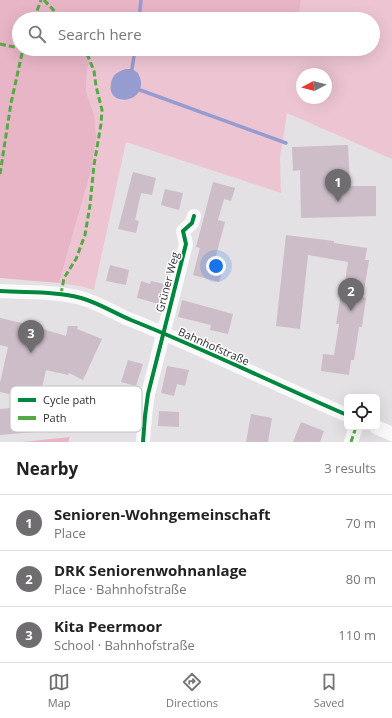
<!DOCTYPE html>
<html lang="en">
<head>
<meta charset="utf-8">
<style>
  :root { --surface:#fff; --page:#f2f2f2; --text:#222; --muted:#767676; --line:#e0e0e0; --accent:#6f6d6f }
  body { margin:0; font-family:"Open Sans",sans-serif; background:var(--page); color:var(--text) }
  .controls { position:absolute; right:12px; bottom:12px; display:grid; overflow:hidden; border-radius:6px; box-shadow:0 4px 16px #0002 }
  .controls button { width:36px; height:36px; display:grid; place-items:center; padding:0; border:0; border-bottom:1px solid var(--line); background:var(--surface); color:var(--text); font:20px sans-serif }
  .compass { position:absolute; left:296px; top:68px; width:36px; height:36px; border-radius:50%; background:var(--surface); box-shadow:0 4px 16px #0002; rotate:263deg }
  .you { position:absolute; left:216px; top:266px; width:14px; height:14px; margin:-10px; border:3px solid #fff; border-radius:50%; background:#1a73e8; box-shadow:0 0 0 6px #1a73e833 }
  .badge { display:grid; place-items:center; width:26px; height:26px; border-radius:50%; background:var(--accent); color:#fff; font-size:13px; font-weight:700 }
  .pin { position:absolute; translate:-50% -33px; filter:drop-shadow(0 1px 2px #0008) }
  .pin::after { content:''; position:absolute; top:21px; width:14px; height:12px; background:inherit; clip-path:polygon(0 0,100% 0,50% 100%) }
  .list { margin:0; padding:0; list-style:none }
  h2 { display:flex; justify-content:space-between; align-items:center; height:52px; margin:0; padding:0 16px; font-size:17px }
  h2 small { font-size:13px; font-weight:400; color:var(--muted) }
  .list li { display:grid; grid-template-columns:26px 1fr auto; gap:12px; align-items:center; box-sizing:border-box; height:56px; padding:0 16px; border-top:1px solid var(--line) }
  .list b { display:block; font-size:15px; white-space:nowrap }
  .list p { margin:0; font-size:13px; white-space:nowrap; color:var(--muted) }
  .list em { font-size:13px; font-style:normal; color:var(--muted) }
  .icon { flex:none; width:22px; height:22px; fill:none; stroke:currentColor; stroke-width:2; stroke-linecap:round; stroke-linejoin:round }
  .map { position:relative; flex:none; width:392px; height:442px; overflow:hidden }
  .search { position:absolute; background:var(--surface); box-shadow:0 4px 16px #0002; left:12px; right:12px; top:12px; height:44px; display:flex; align-items:center; gap:10px; box-sizing:border-box; padding:0 14px; border-radius:22px; color:var(--muted); font-size:15px }
  .sheet { height:220px; background:var(--surface) }
  nav { display:flex; justify-content:space-around; align-items:center; box-sizing:border-box; height:56px; border-top:1px solid var(--line); background:var(--surface); font-size:11px; color:var(--muted) }
  nav a { display:grid; justify-items:center; gap:2px }
  nav .on { color:var(--accent) }
  .map>svg:first-child { display:block }
  .green { fill:#edc5d2; fill-rule:evenodd }
  .forest { fill:#e7b5c6 }
  .water { fill:#979cd0 }
  .lines { fill:none; stroke-linecap:round; stroke-linejoin:round }
  .stream { stroke:#979cd0; stroke-width:3.5 }
  .building { fill:#ccbdc8 }
  .minor { stroke:#fbfafb; stroke-width:14 }
  .quiet { stroke:#54ab45; stroke-width:3; stroke-dasharray:6 3; stroke-linecap:butt }
  .cycleway-casing { stroke:#fff; stroke-width:6 }
  .cycleway { stroke:#00873e; stroke-width:4 }
  .labels { text-anchor:middle; dominant-baseline:central; stroke-width:3; stroke-linejoin:round; paint-order:stroke }
  .street-label { font-size:11px; fill:#302e30; stroke:#fff }
  .key { fill:#fff; stroke:#c1c0c1; stroke-width:1 }
  .key-label { font-size:11px; fill:#302e30 }
</style>
</head>
<body>
<div class="map">
<svg width="392" height="442" viewBox="0 0 392 442">
  <rect width="100%" height="100%" fill="#e4e1e5"/>
  <g class="green">
    <path d="M301,0H392V159L287,113L280,159L281,193L126,142L94,290L80,286L59,283L91,171L94,114L86,92L87,71L93,49H373V19H298ZM302,74H326V98H302ZM113,77L123,101C110,97 110,88 113,77Z"/>
    <polygon points="156,13 193,19 143,19"/>
  </g>
  <g class="forest">
    <polygon points="0,0 301,0 298,19 193,19 156,13 143,19 19,19 19,49 93,49 87,71 86,92 94,114 96,138 91,171 59,283 0,278"/>
    <polygon points="70,437 68,442 22,442"/>
  </g>
  <path class="water" d="M126,69H132L138,73C139,76 141,79 141,82C143,104 106,107 111,83C113,74 117,72 126,69Z"/>
  <g class="lines">
    <g class="stream">
      <polyline points="139,19 141,0"/>
      <polyline points="132,69 135,49"/>
      <polyline points="140,90 286,143"/>
    </g>
  </g>
  <g class="building">
    <polygon points="348,145 350,186 376,186 376,216 301,218 300,170 293,171 292,147"/>
    <polygon points="133,172 156,178 152,195 141,193 135,220 139,221 136,233 118,229"/>
    <polygon points="213,182 235,188 231,201 224,199 218,220 225,222 214,263 224,266 219,282 193,275 200,248 196,247"/>
    <polygon points="165,189 183,193 179,210 161,205"/>
    <polygon points="286,235 334,241 334,243 367,248 365,260 369,260 363,297 366,298 362,327 359,327 354,360 351,360 349,375 321,371 323,354 334,355 339,324 336,324 341,294 343,294 348,262 308,255 300,329 276,326"/>
    <polygon points="110,265 129,270 126,285 106,281"/>
    <polygon points="141,281 150,284 151,281 164,284 159,304 137,298"/>
    <polygon points="182,300 233,314 228,334 210,330 211,325 178,317"/>
    <polygon points="0,318 30,325 66,336 68,326 78,326 77,329 102,339 83,380 69,373 68,375 46,370 40,396 31,394 32,399 0,392 0,383 8,347 0,345"/>
    <polygon points="128,360 143,364 136,386 121,382"/>
    <polygon points="167,366 189,370 185,386 177,384 174,396 161,393"/>
    <polygon points="32,406 35,432 0,435 0,409"/>
    <polygon points="159,411 179,412 179,427 158,426"/>
    <polygon points="251,414 272,418 268,442 246,442"/>
    <polygon points="301,422 324,431 320,442 293,442"/>
  </g>
  <g class="lines">
    <g class="minor">
      <path d="M0,291C26,293 56,291 81,298C99,303 114,313 131,320C204,349 275,384 347,415"/>
      <polyline points="376,427 392,434"/>
      <polyline points="143,442 145,416 148,394 186,244 183,231 192,223 194,216"/>
      <polyline points="351,442 356,427"/>
    </g>
    <g class="quiet">
      <polyline points="44,0 62,19"/>
      <polyline points="34,19 41,0"/>
      <polyline points="0,44 19,48"/>
      <polyline points="0,174 11,103 23,49"/>
      <polyline points="61,294 64,278 76,259 85,235 90,205 94,165 101,124 102,110 96,86 94,71 85,49"/>
      <polyline points="351,442 356,427"/>
    </g>
    <g class="cycleway-casing">
      <g id="cycleway">
        <path d="M0,291C26,293 56,291 81,298C99,303 114,313 131,320C204,349 275,384 347,415"/>
        <polyline points="143,442 145,416 148,394 186,244 183,231 192,223 194,216"/>
      </g>
    </g>
    <use href="#cycleway" class="cycleway"/>
  </g>
  <g class="labels">
    <g class="street-label">
      <text transform="translate(167 282) rotate(-75)">Grüner Weg</text>
      <text transform="translate(214 346) rotate(24)">Bahnhofstraße</text>
    </g>
  </g>
  <rect x="10" y="386" width="132" height="46" rx="6" class="key"/>
  <rect x="18" y="398" width="18" height="4" fill="#00873e"/>
  <rect x="18" y="416" width="18" height="4" fill="#54ab45"/>
  <g class="key-label">
    <text x="43" y="404">Cycle path</text>
    <text x="43" y="422">Path</text>
  </g>
</svg>
<div class="controls">
<button><svg class="icon" aria-label="locate" viewBox="0 0 24 24"><circle cx="12" cy="12" r="6"/><path d="M12 2v4M12 18v4M2 12h4M18 12h4"/></svg></button>
</div>
<svg class="compass" viewBox="-18 -18 36 36"><path d="M0-13l5 13h-10z" fill="#e53935"/><path d="M0 13l5-13h-10z" fill="#767676"/></svg>
<div class="you"></div>
<div class="pin badge" style="left:338px;top:202px">1</div>
<div class="pin badge" style="left:351px;top:311px">2</div>
<div class="pin badge" style="left:31px;top:353px">3</div>
<div class="search"><svg class="icon" aria-label="search" viewBox="0 0 24 24"><circle cx="10" cy="10" r="6"/><path d="M15 15l6 6"/></svg>Search here</div>
</div>
<section class="sheet">
<h2>Nearby<small>3 results</small></h2>
<ul class="list">
<li><span class="badge">1</span><div><b>Senioren-Wohngemeinschaft</b><p>Place</p></div><em>70 m</em></li>
<li><span class="badge">2</span><div><b>DRK Seniorenwohnanlage</b><p>Place · Bahnhofstraße</p></div><em>80 m</em></li>
<li><span class="badge">3</span><div><b>Kita Peermoor</b><p>School · Bahnhofstraße</p></div><em>110 m</em></li>
</ul>
</section>
<nav>
<a class="on"><svg class="icon" aria-label="map" viewBox="0 0 24 24"><path d="M3 6l6-2 6 2 6-2v14l-6 2-6-2-6 2zM9 4v14M15 6v14"/></svg>Map</a>
<a><svg class="icon" aria-label="directions" viewBox="0 0 24 24"><path d="M12 3l9 9-9 9-9-9zM9 14v-3h6M13 9l2 2-2 2"/></svg>Directions</a>
<a><svg class="icon" aria-label="saved" viewBox="0 0 24 24"><path d="M7 4h10v16l-5-4-5 4z"/></svg>Saved</a>
</nav>
</body>
</html>
